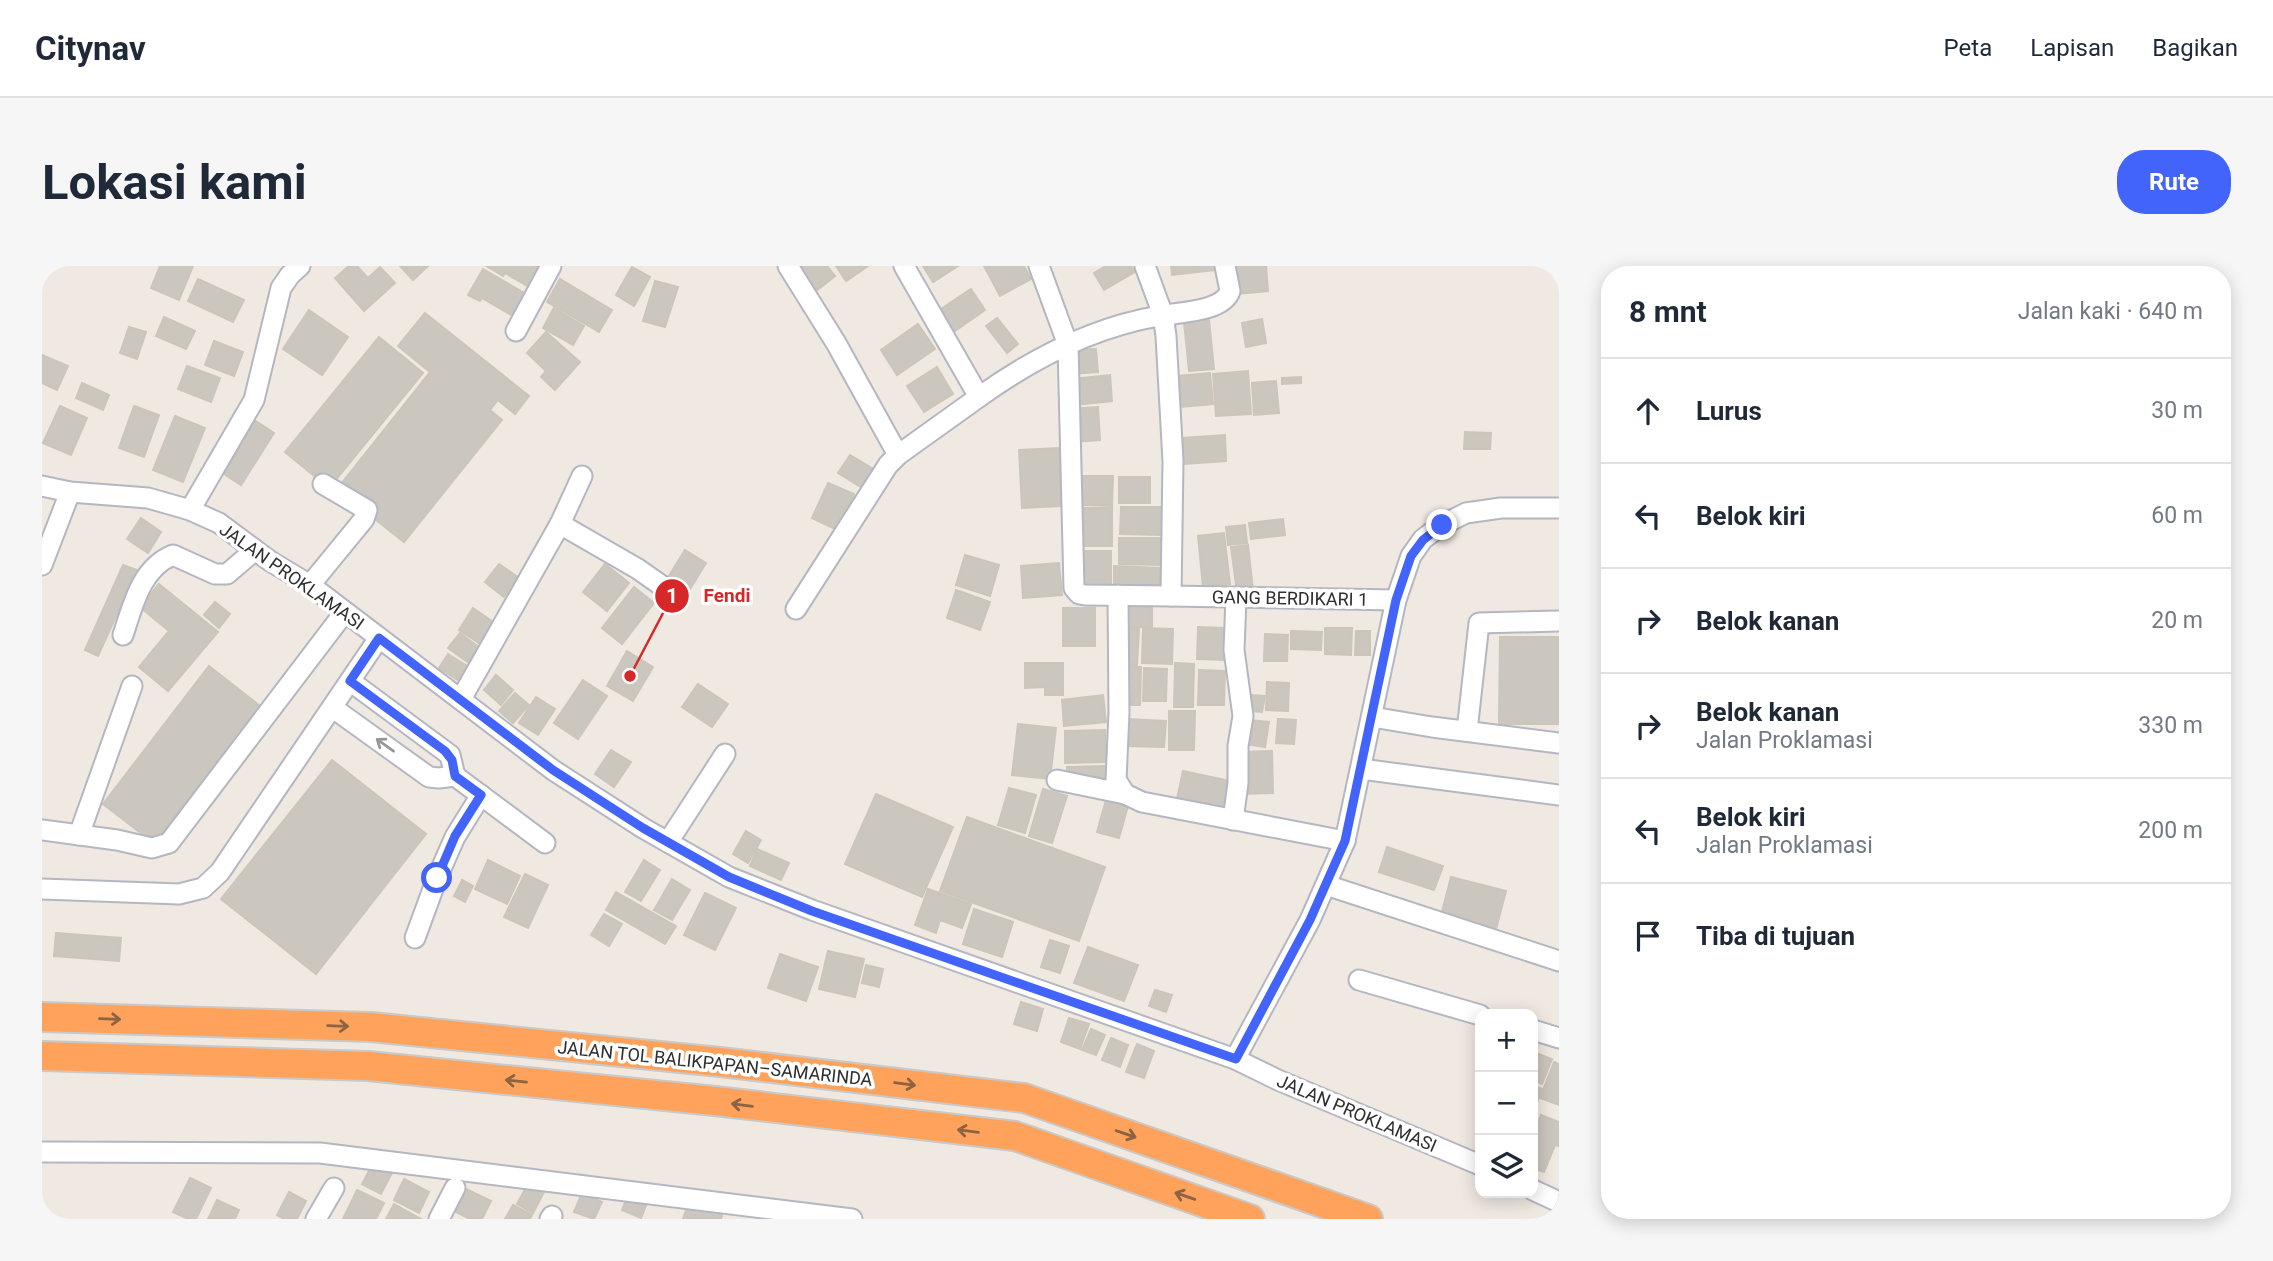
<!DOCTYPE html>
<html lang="id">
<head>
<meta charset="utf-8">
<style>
  :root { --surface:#fff; --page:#f6f6f7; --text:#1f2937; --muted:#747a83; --line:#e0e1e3; --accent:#4264fb }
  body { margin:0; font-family:Roboto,sans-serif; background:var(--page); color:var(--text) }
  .controls { position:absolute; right:21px; bottom:21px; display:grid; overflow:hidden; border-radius:14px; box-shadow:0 4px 18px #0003 }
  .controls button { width:63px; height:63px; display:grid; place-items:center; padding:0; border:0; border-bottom:2px solid var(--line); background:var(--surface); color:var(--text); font:35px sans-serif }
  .stop { position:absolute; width:21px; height:21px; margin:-16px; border:5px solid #4264fb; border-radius:50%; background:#fff }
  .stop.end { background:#4264fb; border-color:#fff; box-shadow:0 2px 7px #0008 }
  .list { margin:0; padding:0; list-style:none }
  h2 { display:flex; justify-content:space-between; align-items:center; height:91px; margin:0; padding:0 28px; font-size:30px }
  h2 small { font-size:23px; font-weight:400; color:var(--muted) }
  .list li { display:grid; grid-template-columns:46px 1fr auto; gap:21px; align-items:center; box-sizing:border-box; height:105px; padding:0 28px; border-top:2px solid var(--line) }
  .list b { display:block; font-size:26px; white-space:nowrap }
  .list p { margin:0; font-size:23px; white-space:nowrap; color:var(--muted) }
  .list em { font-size:23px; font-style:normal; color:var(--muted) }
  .icon { flex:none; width:38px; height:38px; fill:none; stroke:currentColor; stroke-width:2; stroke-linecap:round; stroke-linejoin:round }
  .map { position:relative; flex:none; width:1517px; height:953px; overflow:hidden; border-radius:28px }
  header { display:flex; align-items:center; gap:42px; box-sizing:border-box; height:98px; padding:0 35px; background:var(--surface); border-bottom:2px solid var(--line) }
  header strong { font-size:33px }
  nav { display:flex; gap:38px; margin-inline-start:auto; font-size:24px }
  .intro { display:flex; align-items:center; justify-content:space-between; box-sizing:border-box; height:168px; padding:0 42px }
  h1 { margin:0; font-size:49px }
  .button { padding:18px 32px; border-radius:28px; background:var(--accent); color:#fff; font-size:24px; font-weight:700 }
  main { display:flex; gap:42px; padding:0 42px }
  aside { flex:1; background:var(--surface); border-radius:28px; box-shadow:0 4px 18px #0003 }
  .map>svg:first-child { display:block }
  .building { fill:#cbc7bf; stroke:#cbc5ba; stroke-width:2 }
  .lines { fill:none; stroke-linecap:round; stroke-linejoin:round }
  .minor-casing { stroke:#b4b7c1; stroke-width:23 }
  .highway-casing { stroke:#c9c9c9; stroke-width:32 }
  .minor { stroke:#fff; stroke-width:19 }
  .highway { stroke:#ffa35c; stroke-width:28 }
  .oneway { stroke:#969696 }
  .oneway2 { stroke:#8c6343 }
  .route { stroke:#4264fb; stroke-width:9 }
  .labels { text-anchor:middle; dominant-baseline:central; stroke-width:7; stroke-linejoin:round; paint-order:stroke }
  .street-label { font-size:18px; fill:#2e2e2e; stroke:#fff }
  .leader { fill:none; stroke:#d62828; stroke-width:2.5 }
  .callout-dot { fill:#d62828; stroke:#fff; stroke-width:2.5 }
  .mark-label { font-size:21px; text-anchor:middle; font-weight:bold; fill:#fff }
  .callout-label { font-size:19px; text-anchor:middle; font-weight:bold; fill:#d62828; stroke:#fff; stroke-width:7; stroke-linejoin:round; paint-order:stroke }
</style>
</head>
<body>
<header>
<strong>Citynav</strong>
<nav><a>Peta</a><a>Lapisan</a><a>Bagikan</a></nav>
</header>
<div class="intro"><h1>Lokasi kami</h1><a class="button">Rute</a></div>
<main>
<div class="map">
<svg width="1517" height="953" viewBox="0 0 1517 953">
  <rect width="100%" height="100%" fill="#efe9e1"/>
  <g class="building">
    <polygon points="118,0 151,0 137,34 109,22"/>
    <polygon points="307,0 315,0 326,12 338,1 353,17 322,45 293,12"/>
    <polygon points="358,0 386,0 371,14"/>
    <polygon points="496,0 499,2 487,21 463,7 461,10 446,1"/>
    <polygon points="749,0 785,0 793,10 770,28"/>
    <polygon points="794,0 826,0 804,15"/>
    <polygon points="881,0 916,0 891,16"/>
    <polygon points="942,0 982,0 989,13 958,30"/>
    <polygon points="1064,0 1089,0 1093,6 1062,24 1052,7"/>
    <polygon points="1129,0 1172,0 1172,4 1130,9"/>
    <polygon points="1193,0 1224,0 1226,25 1196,28"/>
    <polygon points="590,1 608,11 592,40 574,29"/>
    <polygon points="441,3 484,28 471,50 440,32 438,35 426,29"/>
    <polygon points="156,13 202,34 191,56 146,35"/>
    <polygon points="518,13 570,44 557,66 505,36"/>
    <polygon points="613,15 636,21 623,61 601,55"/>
    <polygon points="929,23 943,44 910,67 896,45"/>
    <polygon points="512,42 542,60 531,79 501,62"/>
    <polygon points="267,44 306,71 280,109 241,83"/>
    <polygon points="383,47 487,130 473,148 456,134 448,144 460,154 362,276 295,223 388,106 356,80"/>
    <polygon points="122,51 153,65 144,83 114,70"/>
    <polygon points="955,52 976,78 965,87 944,60"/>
    <polygon points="1167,53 1172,103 1147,105 1142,56"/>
    <polygon points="1220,53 1224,77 1204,81 1200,57"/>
    <polygon points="876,58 893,83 855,109 839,84"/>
    <polygon points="87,61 104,66 95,93 78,87"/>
    <polygon points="504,66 538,96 513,124 499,111 504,105 485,87"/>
    <polygon points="337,71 381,107 287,222 243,186"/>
    <polygon points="172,75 201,86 192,110 163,99"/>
    <polygon points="1054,83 1056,106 1029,108 1028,84"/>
    <polygon points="0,89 26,100 15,124 0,117"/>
    <polygon points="145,100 178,112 169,136 136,123"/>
    <polygon points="895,101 911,128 882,146 865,120"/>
    <polygon points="1206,105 1209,148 1174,150 1171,108"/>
    <polygon points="1168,107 1171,138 1139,141 1136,110"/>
    <polygon points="1068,109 1070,135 1033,139 1031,113"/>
    <polygon points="1259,111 1259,117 1240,118 1240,112"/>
    <polygon points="1234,115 1237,147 1212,149 1210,117"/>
    <polygon points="40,117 67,129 61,144 34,132"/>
    <polygon points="18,140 45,152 29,189 1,177"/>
    <polygon points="92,140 117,149 102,191 77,182"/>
    <polygon points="1056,141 1058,174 1030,176 1028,143"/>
    <polygon points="133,150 163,162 141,216 111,204"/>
    <polygon points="209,152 232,167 199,219 176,204"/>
    <polygon points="1423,166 1449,167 1448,183 1422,183"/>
    <polygon points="1183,169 1184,195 1142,198 1140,172"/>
    <polygon points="1017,182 1020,240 980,242 977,184"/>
    <polygon points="808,189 830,202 819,221 796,207"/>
    <polygon points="1040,210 1071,210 1070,239 1040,239"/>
    <rect x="1077" y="211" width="31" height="26"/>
    <polygon points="786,217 812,228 795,264 770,252"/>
    <polygon points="1070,241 1070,280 1039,280 1039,242"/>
    <polygon points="1079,241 1122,241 1121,269 1078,268"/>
    <polygon points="99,252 119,266 106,287 85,273"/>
    <polygon points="1241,253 1243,269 1209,273 1207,257"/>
    <polygon points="1203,259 1205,277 1186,279 1184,261"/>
    <polygon points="1182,267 1188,318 1161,321 1156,270"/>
    <polygon points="1077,272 1120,272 1120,299 1077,298"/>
    <polygon points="1206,279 1211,324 1195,326 1189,281"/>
    <polygon points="643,284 664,297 643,331 622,318"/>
    <rect x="1038" y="285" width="31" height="35"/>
    <polygon points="923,289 957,299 948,330 914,319"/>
    <polygon points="1017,297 1020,329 981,332 979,300"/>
    <polygon points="457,298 477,312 462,331 443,316"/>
    <polygon points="563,298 587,317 565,345 541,326"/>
    <polygon points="81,299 95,304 56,390 43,384"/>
    <polygon points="1072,300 1118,302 1118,328 1072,327"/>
    <polygon points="117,318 176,366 126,425 97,401 127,365 98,341"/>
    <polygon points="592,321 612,337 580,378 560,362"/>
    <polygon points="914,324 948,336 938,364 905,352"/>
    <rect x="1069" y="332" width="41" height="29"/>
    <polygon points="173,336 188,348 177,362 162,349"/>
    <polygon points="431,342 454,358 440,379 417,364"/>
    <rect x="1021" y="342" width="32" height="38"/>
    <polygon points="1156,361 1184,362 1183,394 1155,393"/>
    <polygon points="1101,362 1131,363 1130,398 1100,397"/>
    <polygon points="1283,362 1310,362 1309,389 1283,388"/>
    <polygon points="1072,363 1097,363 1095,399 1071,399"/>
    <polygon points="1249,365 1280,366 1279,384 1249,383"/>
    <polygon points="1314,365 1328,365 1328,389 1313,389"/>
    <polygon points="418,367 438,382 427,397 406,382"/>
    <polygon points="1223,368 1246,369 1245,395 1222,395"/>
    <polygon points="1458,371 1517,371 1517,458 1457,458"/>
    <polygon points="585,385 611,401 591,435 565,420"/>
    <polygon points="406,388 427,401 417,415 397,402"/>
    <polygon points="983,397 1021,397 1021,429 1003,429 1003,421 983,422"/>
    <polygon points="1133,397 1152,398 1151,441 1132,441"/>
    <polygon points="167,400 218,440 112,577 61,538"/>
    <polygon points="1069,401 1099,401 1098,439 1068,439"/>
    <polygon points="1102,402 1125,403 1124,435 1101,435"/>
    <polygon points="1157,404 1183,405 1182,439 1156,439"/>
    <polygon points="454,409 471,424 459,439 442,424"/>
    <polygon points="541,414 565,430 536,473 512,457"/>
    <polygon points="1225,416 1247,417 1246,445 1224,444"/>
    <polygon points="656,418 686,438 670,461 640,441"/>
    <polygon points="473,427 487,439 471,457 457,445"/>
    <polygon points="1061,429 1064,456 1022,460 1020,434"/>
    <polygon points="1208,429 1223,430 1220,446 1207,445"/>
    <polygon points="494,431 513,443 496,469 477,457"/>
    <polygon points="1127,445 1153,445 1152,484 1127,484"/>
    <polygon points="1084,453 1124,455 1122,481 1083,480"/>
    <polygon points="1236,453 1254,454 1252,478 1234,477"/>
    <polygon points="1207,454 1227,456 1223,481 1203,478"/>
    <polygon points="976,458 1014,462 1008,513 970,509"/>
    <polygon points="1063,464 1064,496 1023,497 1023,465"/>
    <polygon points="569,484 589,496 572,521 553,508"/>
    <polygon points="1230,485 1231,527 1200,528 1199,486"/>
    <polygon points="290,494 384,568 274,708 179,633"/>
    <polygon points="1065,500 1065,512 1025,512 1025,501"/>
    <polygon points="1141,505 1193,516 1187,544 1135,533"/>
    <polygon points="967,522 994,529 983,567 956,559"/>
    <polygon points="1001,523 1025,530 1010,577 987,570"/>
    <polygon points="834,528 911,561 880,631 803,598"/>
    <polygon points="1064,534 1086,540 1077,572 1055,566"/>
    <polygon points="925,551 1063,601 1037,675 898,625"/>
    <polygon points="704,565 719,574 706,597 691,588"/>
    <polygon points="1345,581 1401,600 1392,624 1337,606"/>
    <polygon points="715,583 747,597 739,614 708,600"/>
    <polygon points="446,594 478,610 465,638 433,623"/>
    <polygon points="602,594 618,604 599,635 583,626"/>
    <polygon points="483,608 506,619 486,662 462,651"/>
    <polygon points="1409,611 1464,625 1453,667 1398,653"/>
    <polygon points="630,613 648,624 630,654 612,644"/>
    <polygon points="420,614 431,620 423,636 412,630"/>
    <polygon points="886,623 929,638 920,662 898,654 894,667 873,659"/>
    <polygon points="574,626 634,660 623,678 564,644"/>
    <polygon points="663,627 694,642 673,684 642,669"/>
    <polygon points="932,643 971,656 960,691 921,678"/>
    <polygon points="562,648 580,658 567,680 549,669"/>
    <polygon points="14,667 79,672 77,695 12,690"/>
    <polygon points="1008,674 1027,680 1018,707 999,701"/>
    <polygon points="1046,681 1096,699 1082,735 1032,717"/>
    <polygon points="786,685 822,693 813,731 777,723"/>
    <polygon points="738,688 776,701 764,735 726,722"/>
    <polygon points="824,699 841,703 837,721 820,717"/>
    <polygon points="1113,724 1130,729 1124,746 1107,740"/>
    <polygon points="979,736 1001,743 995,765 972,758"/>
    <polygon points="1027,752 1047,758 1038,783 1019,776"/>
    <polygon points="1049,763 1063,769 1054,789 1040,784"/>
    <polygon points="1069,772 1086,779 1078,801 1060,794"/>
    <polygon points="1095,778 1112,785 1102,812 1084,806"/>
    <polygon points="1491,786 1510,793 1500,818 1491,814"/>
    <polygon points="1512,796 1517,798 1517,839 1498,832"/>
    <polygon points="1491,819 1500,823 1491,847"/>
    <polygon points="1499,849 1517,856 1517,880 1513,879 1502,906 1491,902 1491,870"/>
    <polygon points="331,897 350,907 339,928 320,918"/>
    <polygon points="148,912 169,922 154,953 146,953 131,946"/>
    <polygon points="362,913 387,926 377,947 352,934"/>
    <polygon points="487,916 503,924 491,947 475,938"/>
    <polygon points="424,923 449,935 440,953 428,953 414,946"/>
    <polygon points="315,924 342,937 334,953 301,953"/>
    <polygon points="247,926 264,935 255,953 242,953 235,949"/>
    <polygon points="540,927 560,936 552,953 532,946"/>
    <polygon points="586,929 605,937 599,952 580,944"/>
    <polygon points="175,934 197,944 193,953 166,953"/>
    <polygon points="352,938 379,953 344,953"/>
    <polygon points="646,938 680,949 679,953 641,953"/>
    <polygon points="471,939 490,949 488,953 463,953"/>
  </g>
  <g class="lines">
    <g class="minor-casing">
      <g id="minor">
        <polyline points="746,0 794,77 856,189"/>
        <path d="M862,0L937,131C990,93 1052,61 1117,50C1137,46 1181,46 1188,25L1183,0"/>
        <polyline points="997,0 1026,79 1032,322 1037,328 1043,329 1129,330"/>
        <polyline points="1103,0 1121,49 1124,70 1131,195 1129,330 1354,334"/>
        <polyline points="474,65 509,0"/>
        <polyline points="0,220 28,226 106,232 148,244 177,257 228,295 268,319 511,504 601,562 687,611 770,644 1193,793 1236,814 1438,899"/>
        <polyline points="148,244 212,134 239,22 248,9 258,0"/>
        <polyline points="518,258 540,210"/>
        <polyline points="0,299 28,226"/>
        <polyline points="268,319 322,253 325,244 281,218"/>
        <polyline points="1076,329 1077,447 1074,514 1083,528 1100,536 1303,575"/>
        <polyline points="754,343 846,199 856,189 937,131"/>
        <path d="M81,369C91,339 99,302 131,289L173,308H185L213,284"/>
        <polyline points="308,415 408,489 413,510"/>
        <polyline points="419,433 518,258 596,303 623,322"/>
        <polyline points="291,442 387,511 397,512 413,510 503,577"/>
        <polyline points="1330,451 1390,461 1517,477"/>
        <polyline points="1425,465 1437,357 1517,355"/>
        <polyline points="1319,503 1517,529"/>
        <polyline points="1015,514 1083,528"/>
        <polyline points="1191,554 1196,517 1196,480 1201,450 1192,384 1194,331"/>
        <polyline points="0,564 75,574 110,582 127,577 302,347"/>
        <polyline points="37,569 90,420"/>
        <polyline points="626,576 683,488"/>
        <polyline points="1284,619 1517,695"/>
        <polyline points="0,623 137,628 161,622 178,606 337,372"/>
        <polyline points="373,672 395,612 413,571 439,529"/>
        <polyline points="1317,714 1438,749"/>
        <polyline points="1491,764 1517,772"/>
        <polyline points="1193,793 1268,654 1303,575 1354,334 1369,290 1381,273 1400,259 1424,247 1459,242 1517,242"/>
        <polyline points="0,886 278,887 810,953"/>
        <polyline points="1491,924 1517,936"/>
        <polyline points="274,953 292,922"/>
        <polyline points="397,953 413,922"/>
        <polyline points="508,953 510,950"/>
      </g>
    </g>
    <g class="highway-casing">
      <g id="highway">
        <polyline points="0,751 329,761 678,796 982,832 1326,953"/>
        <polyline points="0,790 326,800 673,835 973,870 1208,953"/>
      </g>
    </g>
    <use href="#minor" class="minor"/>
    <use href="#highway" class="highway"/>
  </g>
  <defs><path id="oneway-shaft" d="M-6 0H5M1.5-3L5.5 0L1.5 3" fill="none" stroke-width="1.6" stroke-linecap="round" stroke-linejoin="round" transform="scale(1.75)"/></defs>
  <use class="oneway" href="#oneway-shaft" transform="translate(343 479) rotate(-144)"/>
  <g class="oneway2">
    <use href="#oneway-shaft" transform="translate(68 753) rotate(2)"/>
    <use href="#oneway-shaft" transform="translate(296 760) rotate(2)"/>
    <use href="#oneway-shaft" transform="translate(474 815) rotate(-174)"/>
    <use href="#oneway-shaft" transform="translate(863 818) rotate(7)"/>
    <use href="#oneway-shaft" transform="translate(700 839) rotate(-173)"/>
    <use href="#oneway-shaft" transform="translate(926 865) rotate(-173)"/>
    <use href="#oneway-shaft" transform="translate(1084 868) rotate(19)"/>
    <use href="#oneway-shaft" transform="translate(1143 930) rotate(-161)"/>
  </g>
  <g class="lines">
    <polyline class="route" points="395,612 413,570 439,529 413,510 410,494 403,485 308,415 337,372 511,504 601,562 687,611 770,645 1194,793 1268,654 1303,575 1354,334 1369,290 1381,274 1400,259"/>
  </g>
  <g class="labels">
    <g class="street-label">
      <text transform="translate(250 310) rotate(35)">JALAN PROKLAMASI</text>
      <text transform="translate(1248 332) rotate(1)">GANG BERDIKARI 1</text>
      <text transform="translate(673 797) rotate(6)">JALAN TOL BALIKPAPAN–SAMARINDA</text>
      <text transform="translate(1315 847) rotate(23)">JALAN PROKLAMASI</text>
    </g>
  </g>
  <path class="leader" d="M588 410L630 330"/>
  <g class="callout-dot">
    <circle cx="588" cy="410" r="7"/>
    <circle cx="630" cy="330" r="18"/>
  </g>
  <g class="mark-label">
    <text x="630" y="337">1</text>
  </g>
  <g class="callout-label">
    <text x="685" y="336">Fendi</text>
  </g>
</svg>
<div class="controls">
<button>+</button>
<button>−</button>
<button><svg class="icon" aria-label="layers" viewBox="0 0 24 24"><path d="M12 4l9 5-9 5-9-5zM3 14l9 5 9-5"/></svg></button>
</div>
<div class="stop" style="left:395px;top:612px"></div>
<div class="stop end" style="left:1400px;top:259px"></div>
</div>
<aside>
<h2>8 mnt<small>Jalan kaki · 640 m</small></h2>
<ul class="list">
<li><svg class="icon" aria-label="ahead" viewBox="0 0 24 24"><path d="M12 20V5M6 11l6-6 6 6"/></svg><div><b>Lurus</b></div><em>30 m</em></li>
<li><svg class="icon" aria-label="left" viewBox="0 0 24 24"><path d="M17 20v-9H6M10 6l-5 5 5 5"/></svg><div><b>Belok kiri</b></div><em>60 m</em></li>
<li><svg class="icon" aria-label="right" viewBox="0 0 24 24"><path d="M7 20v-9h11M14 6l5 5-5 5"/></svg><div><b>Belok kanan</b></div><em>20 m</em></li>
<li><svg class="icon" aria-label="right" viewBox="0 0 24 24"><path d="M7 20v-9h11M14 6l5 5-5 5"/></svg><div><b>Belok kanan</b><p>Jalan Proklamasi</p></div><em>330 m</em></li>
<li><svg class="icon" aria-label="left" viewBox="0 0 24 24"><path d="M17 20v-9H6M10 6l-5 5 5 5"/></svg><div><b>Belok kiri</b><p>Jalan Proklamasi</p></div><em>200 m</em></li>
<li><svg class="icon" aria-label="arrive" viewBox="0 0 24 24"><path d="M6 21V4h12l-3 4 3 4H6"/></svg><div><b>Tiba di tujuan</b></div></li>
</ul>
</aside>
</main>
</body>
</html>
